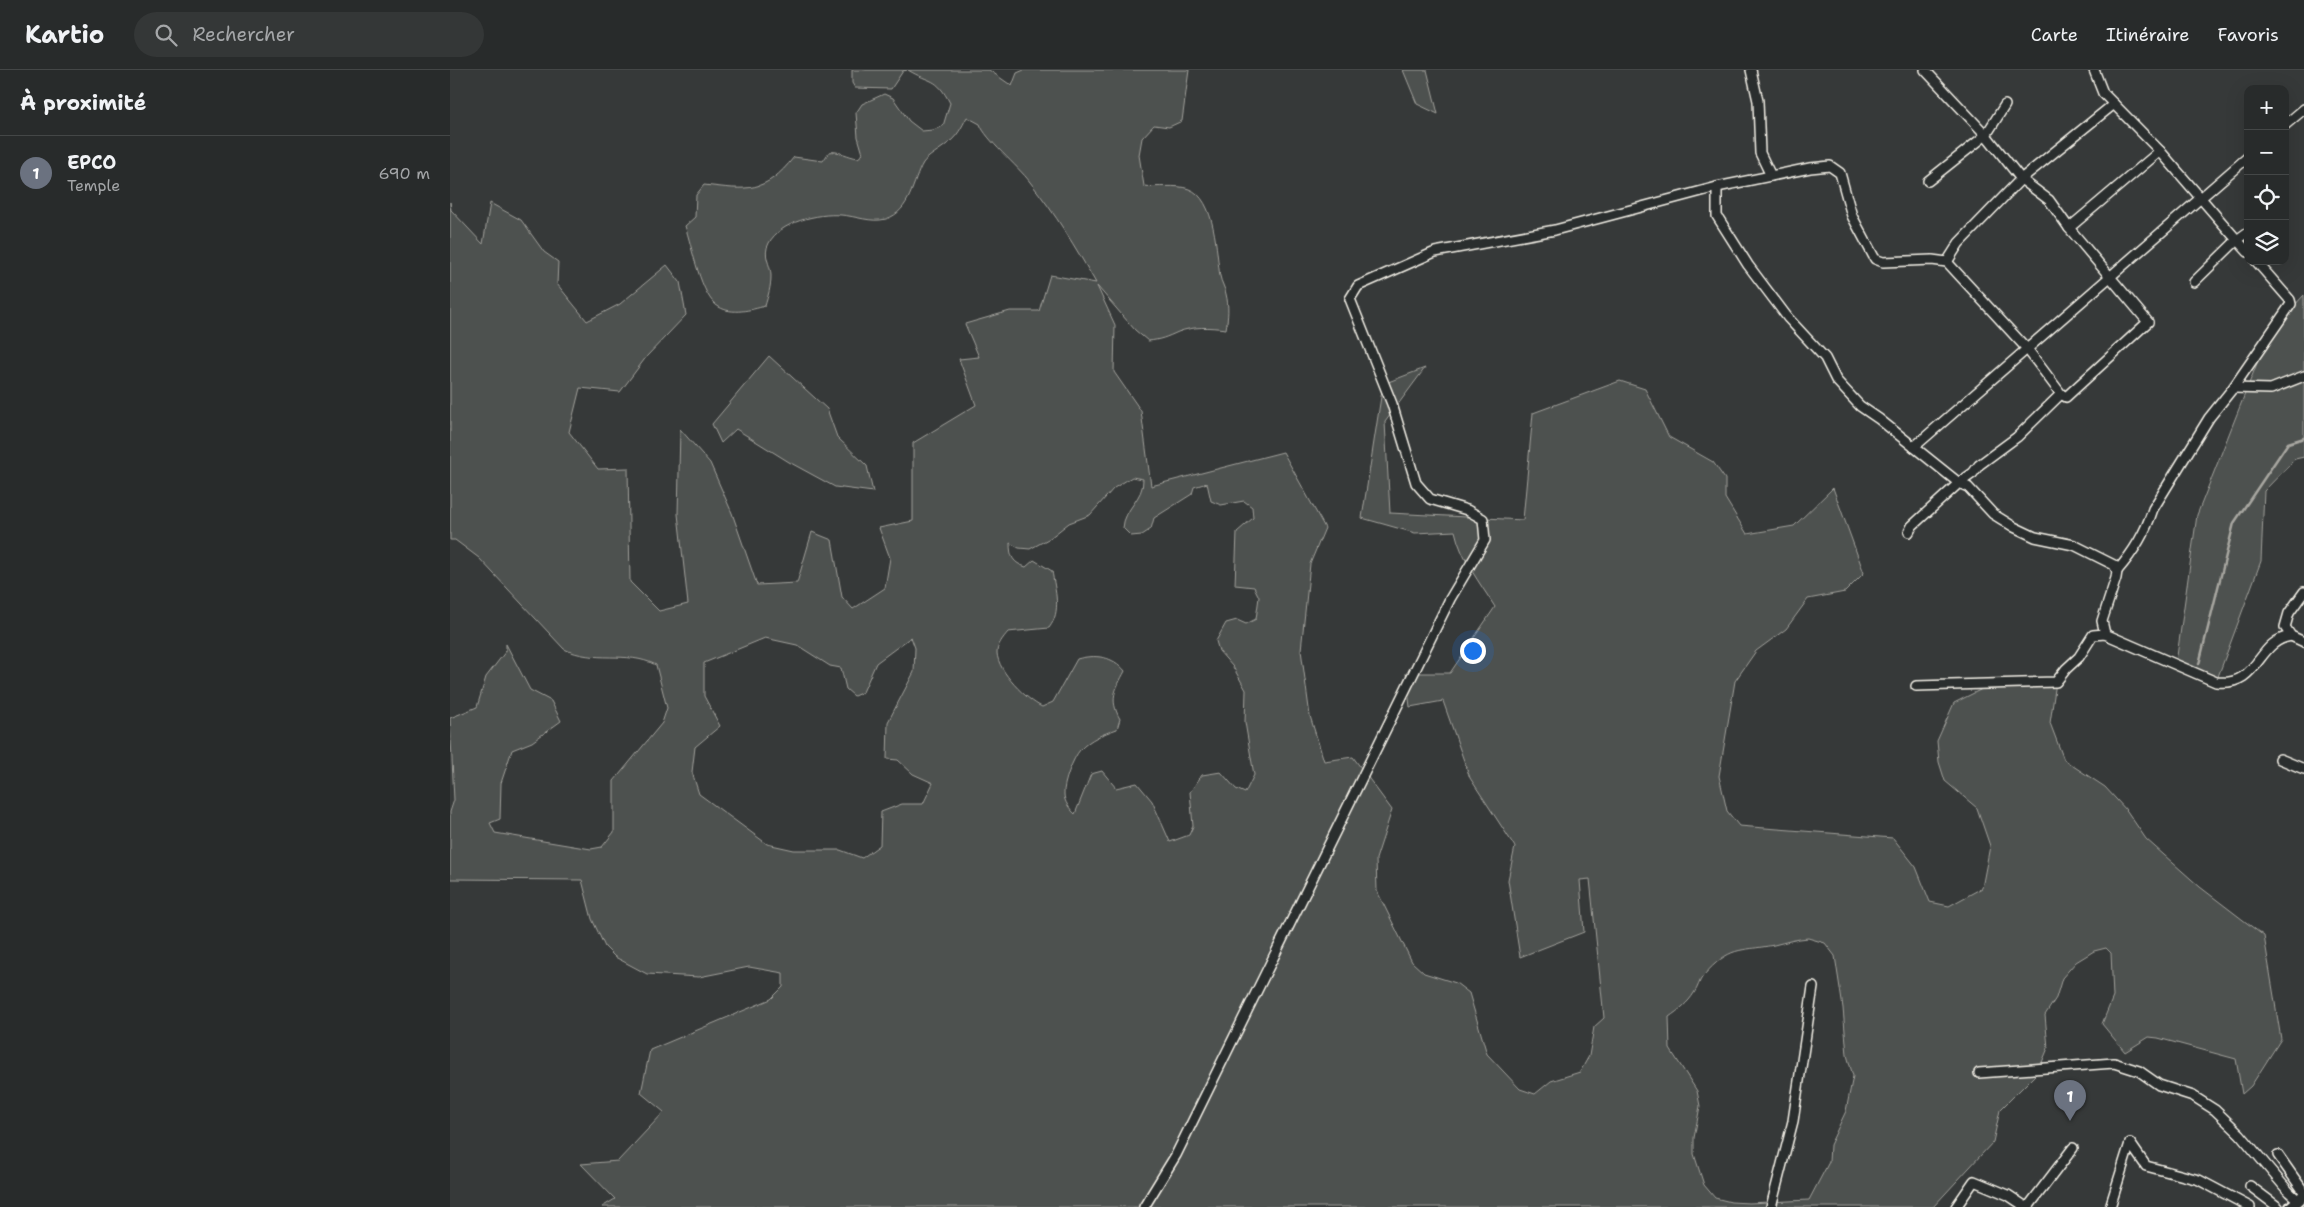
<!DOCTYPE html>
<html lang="fr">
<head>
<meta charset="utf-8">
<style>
  :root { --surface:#282b2b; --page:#343737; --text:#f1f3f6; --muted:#a5a7a9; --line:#444747; --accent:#ffd166 }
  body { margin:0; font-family:"Shantell Sans",sans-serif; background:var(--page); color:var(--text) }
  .controls { position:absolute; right:15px; top:15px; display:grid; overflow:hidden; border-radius:10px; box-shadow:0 5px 20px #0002 }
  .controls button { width:45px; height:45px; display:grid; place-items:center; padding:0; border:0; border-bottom:1px solid var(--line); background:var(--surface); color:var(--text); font:25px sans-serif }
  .you { position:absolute; left:1022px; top:580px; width:18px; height:18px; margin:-12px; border:4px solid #fff; border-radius:50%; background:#1a73e8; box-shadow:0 0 0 8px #1a73e833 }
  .badge { display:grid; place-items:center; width:32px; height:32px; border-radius:50%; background:var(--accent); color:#fff; font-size:16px; font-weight:700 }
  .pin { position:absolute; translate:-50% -41px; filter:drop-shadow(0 1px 2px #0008) }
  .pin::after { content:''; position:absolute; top:26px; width:18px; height:15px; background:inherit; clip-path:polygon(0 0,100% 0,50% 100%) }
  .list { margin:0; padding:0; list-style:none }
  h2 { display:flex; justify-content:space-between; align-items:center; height:65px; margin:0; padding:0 20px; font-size:21px }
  h2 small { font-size:16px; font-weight:400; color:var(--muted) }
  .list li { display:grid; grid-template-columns:32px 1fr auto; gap:15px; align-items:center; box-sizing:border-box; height:75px; padding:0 20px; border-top:1px solid var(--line) }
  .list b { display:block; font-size:19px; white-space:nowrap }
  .list p { margin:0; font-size:16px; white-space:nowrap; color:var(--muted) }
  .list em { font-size:16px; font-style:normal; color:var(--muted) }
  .icon { flex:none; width:28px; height:28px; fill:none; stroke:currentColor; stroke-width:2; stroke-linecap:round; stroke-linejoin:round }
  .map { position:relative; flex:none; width:1854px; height:1137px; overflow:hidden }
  header { display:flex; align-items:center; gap:30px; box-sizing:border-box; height:70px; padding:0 25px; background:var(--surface); border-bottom:1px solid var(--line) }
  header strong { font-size:24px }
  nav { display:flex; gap:28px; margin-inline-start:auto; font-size:18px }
  .search { width:350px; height:45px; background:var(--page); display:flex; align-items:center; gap:12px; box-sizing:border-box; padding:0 18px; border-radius:28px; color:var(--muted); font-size:19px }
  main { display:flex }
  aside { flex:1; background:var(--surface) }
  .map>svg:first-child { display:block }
  .green { fill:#4e514f; stroke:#a1a19c; fill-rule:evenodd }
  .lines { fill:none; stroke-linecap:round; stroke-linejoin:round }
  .stream { stroke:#a8a7a1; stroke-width:2.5 }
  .minor-casing { stroke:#f4f1e8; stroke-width:12 }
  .tertiary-casing { stroke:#f4f1e8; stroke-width:14 }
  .minor { stroke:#2a2d2e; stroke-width:9 }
  .tertiary { stroke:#2a2d2e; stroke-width:10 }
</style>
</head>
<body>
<header>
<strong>Kartio</strong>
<div class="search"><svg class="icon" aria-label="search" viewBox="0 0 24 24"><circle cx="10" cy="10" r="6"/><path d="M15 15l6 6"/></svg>Rechercher</div>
<nav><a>Carte</a><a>Itinéraire</a><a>Favoris</a></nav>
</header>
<main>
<aside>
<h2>À proximité<small></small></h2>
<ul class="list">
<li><span class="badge" style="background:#6b7280">1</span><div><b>EPCO</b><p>Temple</p></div><em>690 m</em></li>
</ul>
</aside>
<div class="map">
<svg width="1854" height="1137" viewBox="0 0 1854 1137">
  <rect width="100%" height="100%" fill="#363939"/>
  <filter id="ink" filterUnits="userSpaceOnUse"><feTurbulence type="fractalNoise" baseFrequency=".02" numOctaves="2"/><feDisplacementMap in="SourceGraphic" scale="10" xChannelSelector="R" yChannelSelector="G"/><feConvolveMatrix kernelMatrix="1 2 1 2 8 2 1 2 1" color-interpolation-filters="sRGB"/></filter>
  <g filter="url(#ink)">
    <g class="green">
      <polygon points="402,0 457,0 453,1 441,19 405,18 402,13"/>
      <path d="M458,0H539L562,16L567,3L574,0H739L732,51L719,57L704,55L692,68L689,85L694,116C707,118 726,114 739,119C766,129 766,183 770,206C771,212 775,218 776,224C779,236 778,247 776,259C760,257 743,256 728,262C717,267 710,270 698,271L685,260L647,216L665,255L664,302L691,341L701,416L833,382L875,458L860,494L851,580L860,646L874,691L903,687L942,740L926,789L927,821L962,892L974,903L1006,913L1019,923L1037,984L1070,1019L1085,1024L1101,1011L1130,1002L1139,986L1144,957L1154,948L1140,809L1130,810L1134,862L1070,887L1058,810L1065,777L1020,708L993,631L960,637L956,603H1000L1045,537C1030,513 1011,489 1005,461L965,463L912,448L933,314L975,298L935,352L940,443L1073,450L1083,343L1170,311L1195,319L1219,367L1263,392L1275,409V428L1297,464L1344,456L1383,418L1414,503L1395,522L1358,529L1336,559L1306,581L1285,611L1269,706L1277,741L1289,756L1443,768L1466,797L1480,832L1499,836L1532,818L1540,776L1527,738L1495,711L1489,692L1487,671L1504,633L1540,615L1606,612L1600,653L1614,690L1655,717L1677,741L1696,769L1750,817L1814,866L1831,969L1801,1016L1792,1024L1786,989L1708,968L1699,967L1675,982L1652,954L1663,927L1661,883L1656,878L1644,881L1626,892L1612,908L1606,928L1595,945L1598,978L1588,1002L1550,1040L1543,1072L1483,1137H152L165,1129L131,1094L168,1091L214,1042L191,1023L200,980L321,929L333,917V903L299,897L249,907L197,904L165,887L155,877L142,849L132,810L0,809V742L4,730L0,648L27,637L36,607L56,581V574L80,620L101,631L111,651L82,672L62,680L51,713L50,749L40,753L45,763L141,779L152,777L164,762V711L212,653L217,638L206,595C176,580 145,594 114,579L29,488L5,470H0V132L1,140L33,174L40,133L71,150L94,182L108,192L107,214L137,251L170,234L217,195L230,212L236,245L197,286L170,322L130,318L119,362L148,399L178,398L180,512L209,541L238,534L228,444L230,359L260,393L282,443L307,515L347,513L362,462L382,470L392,527L403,539L435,518L440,488L429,458L463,451V373L526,335L509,289L529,287L515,254L560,241H589L600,205L646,213C626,178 605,143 580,112C568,96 535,69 530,54L517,47C511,58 508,66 497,74C490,80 478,86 473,93C462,112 461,141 436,149C421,153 406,146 391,145C368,143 330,152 319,173C312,186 321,194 321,206C321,217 318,226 315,236C301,240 282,245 269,237C251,228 242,176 235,156L245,147L246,125L254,115C297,120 315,124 344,87L373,91L379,82C388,80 399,87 408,88L413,84L408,67L406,43L412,34L434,24L443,28L459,51L472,61L483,60L493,56L500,33C486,6 481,14 458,0ZM682,407L693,409C694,429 674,438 673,458L681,466L692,465L701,459L704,448L742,424L744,417L757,413L761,431L771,435L794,431L802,437L803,448L787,462L785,515L804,517L809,527L806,549L796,554L787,550L776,553L766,571L769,581L783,597L796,620L795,652L804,705L795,723L786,719L771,702L752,705L740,722L743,756L739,765L720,772L702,731L687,713L666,718L652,701L641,704L625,744C620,739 614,732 614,724C613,714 623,688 630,680C640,669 653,664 667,659L670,649C659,629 665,620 675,601C663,586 645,584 627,589L603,632L592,637C577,630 548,602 547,583C547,575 553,568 558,562L599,558C612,541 605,521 602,501L584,490L576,497C563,493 560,487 560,473L569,478L580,479L600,468L619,453L640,445L664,418ZM461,567L465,578L464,602L438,652L437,689L448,690L463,704L483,713L473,734H452L431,742L430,775L412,788L390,780H344L317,774L249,724L242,702L245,677L270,656L254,626V593L315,568L347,575L380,596L391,598L396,619L404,626L413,622L426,593ZM1358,868L1375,873L1385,886L1393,938L1397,985L1403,1006L1396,1041L1380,1075L1379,1092L1359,1130L1299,1133L1281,1132L1265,1128L1254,1115L1244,1084V1068L1250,1036L1247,1021L1220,979L1219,947C1229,940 1238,933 1244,923C1248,918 1249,911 1253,906C1281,875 1288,882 1324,875C1336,872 1346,869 1358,868Z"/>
      <polygon points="953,0 977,0 988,44 967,34"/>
      <polygon points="1854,225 1854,387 1845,389 1814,421 1811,491 1766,612 1729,597 1727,586 1747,445 1819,263"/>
      <polygon points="319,286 377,339 387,367 417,396 423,422 385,417 339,392 286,359 271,373 262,354"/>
    </g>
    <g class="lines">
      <polyline class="stream" points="1749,594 1784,453 1838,373 1854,368"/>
      <g class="minor-casing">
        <g id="minor">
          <polyline points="1301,0 1308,31 1310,83 1321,106"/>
          <polyline points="1475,0 1536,65 1571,109 1599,130 1619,158 1698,252 1616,327 1611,324"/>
          <polyline points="1644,0 1653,23 1710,81 1787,170 1798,162"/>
          <polyline points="1835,55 1854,39"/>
          <polyline points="1478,111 1536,65 1555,35"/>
          <polyline points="1267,117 1360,98 1380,96 1390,103 1402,146 1425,189 1433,192 1482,190 1497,192 1578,280 1611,324 1567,367 1529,395 1523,403 1509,413 1464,377"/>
          <polyline points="1619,158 1710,81"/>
          <polyline points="1497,192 1509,173 1571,109 1664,34"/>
          <polyline points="1744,212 1787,170 1798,182"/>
          <polyline points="1783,318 1821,319 1854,306"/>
          <polyline points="1459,462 1462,456 1509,413 1518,417 1543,444 1564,457 1585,467 1624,475 1664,495 1667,501 1666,508 1652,551 1655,564"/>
          <path d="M1667,501C1682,484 1696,461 1703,439L1759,348L1783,318L1841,234L1840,230L1806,191"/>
          <polyline points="1854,522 1839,543 1835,557 1841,566 1854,572"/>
          <path d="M1466,616L1606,612L1616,599L1629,587L1643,565L1655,564L1766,612C1810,617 1806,571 1841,566"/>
          <polyline points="1830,689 1854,699"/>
          <polyline points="1529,1003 1664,993 1689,1001 1709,1015 1743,1026 1765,1040 1790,1064 1839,1122 1848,1130"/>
          <polyline points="1828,1085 1854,1122"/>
          <polyline points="1800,1116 1828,1137"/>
          <polyline points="694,1137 726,1085 1000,529 1035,470 1033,449 1017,440 980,429 966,413 942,334 900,229 908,216 985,182 1105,160 1267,117 1267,146 1298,195 1338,248 1375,288 1386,310 1410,336 1429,349 1464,377 1798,87"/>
          <polyline points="1321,1137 1343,1051 1363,917"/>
          <polyline points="1506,1137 1524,1111 1558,1125 1576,1137"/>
          <polyline points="1578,1137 1623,1078"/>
          <polyline points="1660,1137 1680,1073 1696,1096 1749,1110 1800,1137"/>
        </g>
      </g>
      <g class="tertiary-casing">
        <polyline id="tertiary" points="1841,1137 1854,1125"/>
      </g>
      <use href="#minor" class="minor"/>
      <use href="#tertiary" class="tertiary"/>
    </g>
  </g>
</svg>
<div class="controls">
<button>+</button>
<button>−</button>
<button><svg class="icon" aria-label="locate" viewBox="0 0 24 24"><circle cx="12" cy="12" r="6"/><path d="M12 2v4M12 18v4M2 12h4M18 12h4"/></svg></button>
<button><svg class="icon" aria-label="layers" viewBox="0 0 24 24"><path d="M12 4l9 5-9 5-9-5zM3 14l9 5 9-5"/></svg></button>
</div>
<div class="you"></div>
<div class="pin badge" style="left:1620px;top:1051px;background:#6b7280">1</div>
</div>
</main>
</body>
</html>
